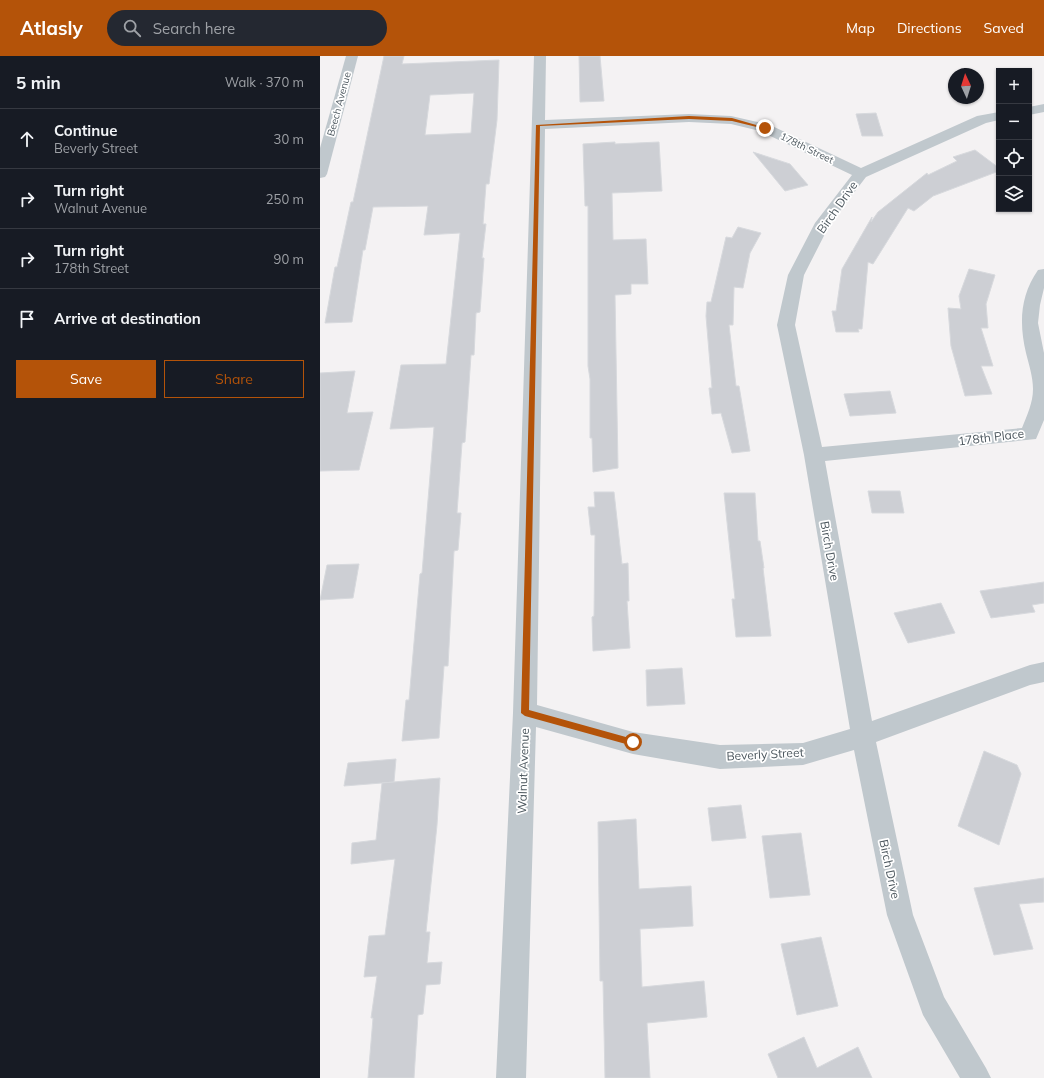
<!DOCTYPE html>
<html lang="en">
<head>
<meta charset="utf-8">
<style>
  :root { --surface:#171b24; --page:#242831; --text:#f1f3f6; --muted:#9ea1a6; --line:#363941; --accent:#b45309 }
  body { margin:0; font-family:Mulish,sans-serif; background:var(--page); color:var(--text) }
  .controls { position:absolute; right:12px; top:12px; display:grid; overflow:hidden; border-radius:0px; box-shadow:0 1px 3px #0004 }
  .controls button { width:36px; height:36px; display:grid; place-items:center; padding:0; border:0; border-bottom:1px solid var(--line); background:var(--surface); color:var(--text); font:20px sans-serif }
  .compass { position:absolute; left:628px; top:12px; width:36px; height:36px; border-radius:50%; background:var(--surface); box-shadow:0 1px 3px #0004; rotate:356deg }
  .stop { position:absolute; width:12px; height:12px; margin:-9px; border:3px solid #b45309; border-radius:50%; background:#fff }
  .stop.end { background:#b45309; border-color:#fff; box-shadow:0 1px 4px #0008 }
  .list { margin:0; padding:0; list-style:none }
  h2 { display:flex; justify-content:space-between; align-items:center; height:52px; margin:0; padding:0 16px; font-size:17px }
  h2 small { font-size:13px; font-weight:400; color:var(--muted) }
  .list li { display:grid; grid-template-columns:26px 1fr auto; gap:12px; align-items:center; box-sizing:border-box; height:60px; padding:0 16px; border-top:1px solid var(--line) }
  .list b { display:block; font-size:15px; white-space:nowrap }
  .list p { margin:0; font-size:13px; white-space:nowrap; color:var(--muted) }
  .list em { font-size:13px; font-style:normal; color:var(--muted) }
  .actions { display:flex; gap:8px; padding:12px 16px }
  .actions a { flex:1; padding:9px 0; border:1px solid var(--accent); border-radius:0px; text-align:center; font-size:14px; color:var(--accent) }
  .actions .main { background:var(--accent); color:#fff }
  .icon { flex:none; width:22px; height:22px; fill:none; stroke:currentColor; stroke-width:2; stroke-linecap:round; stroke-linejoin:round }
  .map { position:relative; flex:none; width:724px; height:1022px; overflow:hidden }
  header { display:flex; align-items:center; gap:24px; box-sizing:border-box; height:56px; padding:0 20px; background:var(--accent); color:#fff }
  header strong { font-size:19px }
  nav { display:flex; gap:22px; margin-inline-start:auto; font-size:14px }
  .search { width:280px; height:36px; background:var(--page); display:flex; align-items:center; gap:10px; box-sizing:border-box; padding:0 14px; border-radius:22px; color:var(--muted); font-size:15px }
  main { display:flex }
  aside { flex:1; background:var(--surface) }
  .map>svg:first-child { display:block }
  .building { fill:#cdcfd4; stroke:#d7d9dd; fill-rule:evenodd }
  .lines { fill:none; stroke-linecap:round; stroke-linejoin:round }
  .minor { fill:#c0c8cd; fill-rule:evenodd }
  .route { fill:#b45309 }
  .labels { text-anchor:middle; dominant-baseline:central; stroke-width:3.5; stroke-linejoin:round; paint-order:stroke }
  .far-street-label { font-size:10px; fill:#4c575e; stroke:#fff }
  .street-label { font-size:12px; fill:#4c575e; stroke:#fff }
</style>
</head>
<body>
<header>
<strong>Atlasly</strong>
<div class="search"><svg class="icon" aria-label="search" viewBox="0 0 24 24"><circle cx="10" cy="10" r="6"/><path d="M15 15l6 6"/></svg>Search here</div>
<nav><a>Map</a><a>Directions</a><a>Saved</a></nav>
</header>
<main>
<aside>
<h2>5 min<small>Walk · 370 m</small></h2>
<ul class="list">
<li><svg class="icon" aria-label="ahead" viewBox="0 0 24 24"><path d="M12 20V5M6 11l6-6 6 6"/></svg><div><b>Continue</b><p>Beverly Street</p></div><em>30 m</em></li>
<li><svg class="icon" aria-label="right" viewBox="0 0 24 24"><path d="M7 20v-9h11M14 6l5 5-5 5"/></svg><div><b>Turn right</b><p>Walnut Avenue</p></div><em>250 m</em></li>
<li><svg class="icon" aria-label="right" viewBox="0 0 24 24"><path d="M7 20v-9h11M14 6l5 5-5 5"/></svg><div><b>Turn right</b><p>178th Street</p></div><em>90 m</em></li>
<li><svg class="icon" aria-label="arrive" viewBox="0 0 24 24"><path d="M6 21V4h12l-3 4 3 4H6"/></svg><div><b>Arrive at destination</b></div></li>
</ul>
<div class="actions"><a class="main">Save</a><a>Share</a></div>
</aside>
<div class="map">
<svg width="724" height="1022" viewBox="0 0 724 1022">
  <rect width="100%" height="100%" fill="#f4f2f3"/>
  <g class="building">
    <path d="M64,0H84L82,8L179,4L177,64L169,128H166L163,168H166L162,202H164L160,256L156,257L154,299H151L145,386L142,387L137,457H141L138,494L134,495L128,610H124L119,682L82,685L86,644H89L100,518L102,517L114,371L70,373L81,309L126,308L140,177L104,179L108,150L53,151L45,194H43L32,266L5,267L15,211H17L31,146H33ZM154,37L151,77L105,79L110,39Z"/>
    <polygon points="259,0 280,0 284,45 260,46"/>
    <polygon points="556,57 563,80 542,80 536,58"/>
    <polygon points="295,86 295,88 339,86 342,135 292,137 293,184 326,183 328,228 311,228 311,238 295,239 298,412 273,416 272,382 270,382 270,323 268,310 268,150 265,150 263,88"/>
    <polygon points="655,94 679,112 679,115 613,140 594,155 588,152 553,208 548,206 542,273 538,273 539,276 516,276 512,255 516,255 522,213 552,161 551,166 558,156 607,117 608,119 637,105 633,101"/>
    <polygon points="433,96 470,108 488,129 465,135"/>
    <polygon points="418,171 441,177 430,197 423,232 414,231 413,269 409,269 416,330 419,330 430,395 412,397 401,357 392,358 389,332 392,332 386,260 387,246 391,246 406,181 412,182"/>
    <polygon points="649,213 675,219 666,248 668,272 661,272 673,310 661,310 672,338 645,340 631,290 628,252 641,253 639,240"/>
    <polygon points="35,315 27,357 53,356 39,414 0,415 0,317"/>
    <polygon points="570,335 576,357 530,360 524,338"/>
    <polygon points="548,435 580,435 584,457 552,457"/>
    <polygon points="274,436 294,436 302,508 308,507 309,545 307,545 310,592 273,595 272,561 274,560 275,479 271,479 268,451 275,451"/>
    <polygon points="404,437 435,437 438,485 440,485 444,512 443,512 451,580 416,581 412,543 415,543"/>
    <polygon points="39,508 33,542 0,544 7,509"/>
    <polygon points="724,526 724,547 712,549 715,556 671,562 660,535"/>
    <polygon points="621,547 635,577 588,587 574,557"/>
    <polygon points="362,612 365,648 327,650 326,614"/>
    <polygon points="664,695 697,709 701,718 679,789 638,770"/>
    <polygon points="76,703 74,726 24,730 28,707"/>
    <polygon points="120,722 117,769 106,876 110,876 107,907 122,906 120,928 106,929 103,958 98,959 94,1022 48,1022 53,962 51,962 57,920 44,921 49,880 65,879 75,803 31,808 32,787 56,784 62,727"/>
    <polygon points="421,749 426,782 392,785 388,752"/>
    <polygon points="316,763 319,833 371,830 373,870 320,873 322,931 384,925 387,961 327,967 330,1022 285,1022 283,925 280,925 278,766"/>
    <polygon points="481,777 490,839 450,842 442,780"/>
    <polygon points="724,822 724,846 699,848 713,893 674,899 654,832"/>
    <polygon points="501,881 518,950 477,959 461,888"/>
    <polygon points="484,981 497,1012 538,991 552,1022 458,1022 448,998"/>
  </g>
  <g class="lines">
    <g class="minor">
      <polygon points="26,0 38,0 7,118 5,121 0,122 0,92"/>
      <path d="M214,0H226L225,64L369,58L411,60L450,69L541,112L657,60L679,56V64L666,67L546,121L510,168L484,219L475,269L502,391L702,372C707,359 713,347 713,333C713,321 709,309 706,297C699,267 700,240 718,214L724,213V232L720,249L718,267L724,297V364L716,383L505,405L552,665L710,609L724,606V626L710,629L556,686L593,859L624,941L666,1012L671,1022H640L603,959L567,859L534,694L483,709L400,713L313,698L216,671L206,1022H176L193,657ZM369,66L411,68L440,75L532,119L495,167L468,219L457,269L484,399L530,673L483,687L400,689L313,676L217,649L225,73Z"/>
      <polygon points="724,48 724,56 709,59 709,51"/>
    </g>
  </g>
  <polygon class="route" points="369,60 412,62 447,72 445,73 412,65 369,63 220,70 209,654 313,683 316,686 313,690 205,660 201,657 216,69"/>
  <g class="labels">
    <g class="far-street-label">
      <text transform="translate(19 48) rotate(-75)">Beech Avenue</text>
      <text transform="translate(487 92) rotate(26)">178th Street</text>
    </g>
    <g class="street-label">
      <text transform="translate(517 151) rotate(-55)">Birch Drive</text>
      <text transform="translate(671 381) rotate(-7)">178th Place</text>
      <text transform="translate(510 495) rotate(80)">Birch Drive</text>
      <text transform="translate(445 698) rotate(-3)">Beverly Street</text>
      <text transform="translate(203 715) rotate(-88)">Walnut Avenue</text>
      <text transform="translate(570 813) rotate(78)">Birch Drive</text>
    </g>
  </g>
</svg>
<div class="controls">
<button>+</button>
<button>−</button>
<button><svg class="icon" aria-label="locate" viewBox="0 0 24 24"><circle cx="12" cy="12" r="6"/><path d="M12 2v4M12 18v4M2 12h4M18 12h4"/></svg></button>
<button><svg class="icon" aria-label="layers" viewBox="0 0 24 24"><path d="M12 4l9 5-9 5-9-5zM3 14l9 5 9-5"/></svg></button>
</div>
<svg class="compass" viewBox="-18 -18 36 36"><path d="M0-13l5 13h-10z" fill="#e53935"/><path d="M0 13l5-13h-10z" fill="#9ea1a6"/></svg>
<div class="stop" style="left:313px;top:686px"></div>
<div class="stop end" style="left:445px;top:72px"></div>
</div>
</main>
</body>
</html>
